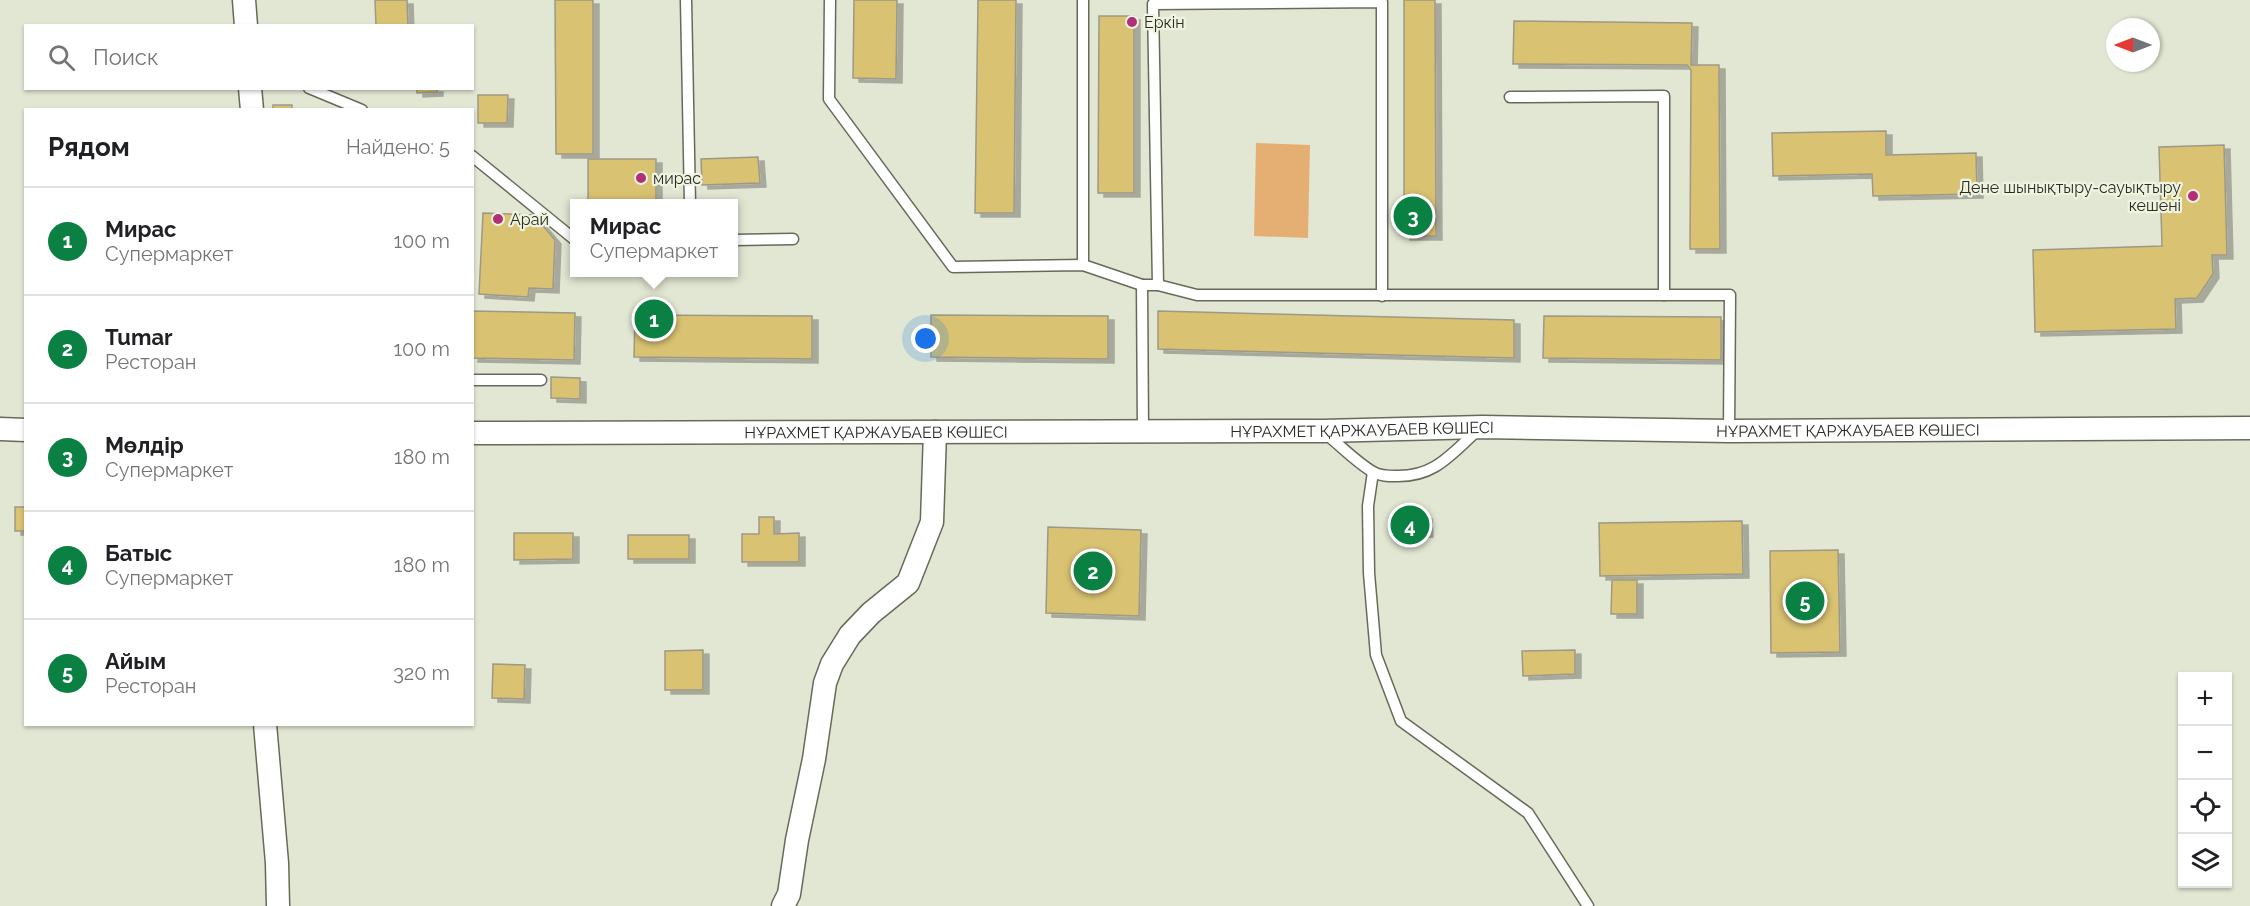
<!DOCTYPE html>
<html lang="ru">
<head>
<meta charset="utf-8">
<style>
  :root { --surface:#fff; --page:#f2f2f2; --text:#202124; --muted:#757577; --line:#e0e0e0; --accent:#0b8043 }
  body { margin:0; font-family:Raleway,sans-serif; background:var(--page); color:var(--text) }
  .controls { position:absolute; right:18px; bottom:18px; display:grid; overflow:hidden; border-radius:0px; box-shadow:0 2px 4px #0004 }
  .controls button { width:54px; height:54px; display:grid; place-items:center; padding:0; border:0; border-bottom:2px solid var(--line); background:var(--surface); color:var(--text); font:30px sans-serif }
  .compass { position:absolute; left:2106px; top:18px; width:54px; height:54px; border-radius:50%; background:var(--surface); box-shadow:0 2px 4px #0004; rotate:270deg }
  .you { position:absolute; left:926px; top:339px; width:21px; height:21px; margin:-15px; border:4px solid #fff; border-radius:50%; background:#1a73e8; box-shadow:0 0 0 9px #1a73e833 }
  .badge { display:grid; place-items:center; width:39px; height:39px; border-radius:50%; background:var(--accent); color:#fff; font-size:20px; font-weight:700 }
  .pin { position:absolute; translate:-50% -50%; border:3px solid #fff; box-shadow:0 2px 6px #0006 }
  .popup { position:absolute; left:570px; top:199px; width:168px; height:78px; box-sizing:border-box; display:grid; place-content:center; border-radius:0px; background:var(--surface); filter:drop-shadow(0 2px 4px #0005); font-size:20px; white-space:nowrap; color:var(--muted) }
  .popup b { font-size:22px; color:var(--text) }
  .popup::after { content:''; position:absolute; left:50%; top:100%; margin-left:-12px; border:12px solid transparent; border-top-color:var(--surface) }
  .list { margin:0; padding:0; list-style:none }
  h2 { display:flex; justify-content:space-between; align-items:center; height:78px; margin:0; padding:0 24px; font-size:26px }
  h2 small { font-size:20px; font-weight:400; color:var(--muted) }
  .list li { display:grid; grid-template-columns:39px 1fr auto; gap:18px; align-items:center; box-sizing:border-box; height:108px; padding:0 24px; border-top:2px solid var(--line) }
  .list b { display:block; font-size:22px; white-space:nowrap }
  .list p { margin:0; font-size:20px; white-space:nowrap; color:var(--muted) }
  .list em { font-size:20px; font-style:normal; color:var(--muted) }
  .icon { flex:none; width:33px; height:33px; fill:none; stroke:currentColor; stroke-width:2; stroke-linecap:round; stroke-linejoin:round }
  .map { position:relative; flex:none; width:2250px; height:906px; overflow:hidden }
  .search { position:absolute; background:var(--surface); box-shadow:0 2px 4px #0004; left:24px; top:24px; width:450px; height:66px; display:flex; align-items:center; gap:15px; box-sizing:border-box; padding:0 21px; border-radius:0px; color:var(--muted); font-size:22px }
  .panel { position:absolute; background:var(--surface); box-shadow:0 2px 4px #0004; left:24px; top:108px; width:450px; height:618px; border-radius:0px }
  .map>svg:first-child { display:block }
  .green { fill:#e5af73 }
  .building { fill:#d9c272; stroke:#9e9987; stroke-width:1.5; filter:url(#shadow) }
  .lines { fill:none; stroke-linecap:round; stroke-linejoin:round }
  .lane-casing { stroke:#666b59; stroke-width:13 }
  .street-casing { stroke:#666b59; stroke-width:25 }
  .lane { stroke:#fff; stroke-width:10 }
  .street { stroke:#fff; stroke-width:22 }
  .poi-dot { fill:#b22e76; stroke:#eff4e0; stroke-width:2 }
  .labels { text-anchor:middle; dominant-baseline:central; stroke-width:4.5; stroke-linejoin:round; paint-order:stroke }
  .poi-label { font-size:16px; fill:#292b24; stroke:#eff4e0; text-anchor:start }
  .street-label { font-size:16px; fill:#292b24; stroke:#eff4e0 }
</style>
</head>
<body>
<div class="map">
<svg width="2250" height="906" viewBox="0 0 2250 906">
  <defs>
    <filter id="shadow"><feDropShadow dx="6" dy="4" stdDeviation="0" flood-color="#0004"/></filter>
  </defs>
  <rect width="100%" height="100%" fill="#e2e7d3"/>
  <polygon class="green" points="1256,143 1310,145 1308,238 1254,236"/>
  <g class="building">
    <polygon points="375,0 407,0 408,26 376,26"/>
    <polygon points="555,0 593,0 593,154 556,154"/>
    <polygon points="854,0 897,0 896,79 853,78"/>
    <polygon points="978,0 1016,0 1014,213 975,213"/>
    <polygon points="1404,0 1435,0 1436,236 1404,236"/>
    <polygon points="1099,16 1134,16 1134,193 1098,193"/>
    <polygon points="1514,21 1692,23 1691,65 1719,65 1720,249 1690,249 1691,70 1687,65 1513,64"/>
    <polygon points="417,88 437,88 437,92 417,93"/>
    <polygon points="478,95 508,95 507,123 478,123"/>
    <rect x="273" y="105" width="19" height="5"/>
    <polygon points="1886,131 1886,155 1976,153 1977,194 1873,196 1872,174 1773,176 1772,133"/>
    <polygon points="2224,145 2227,255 2212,255 2213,274 2197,298 2175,299 2176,329 2035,332 2033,250 2162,246 2159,147"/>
    <polygon points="758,157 760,183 702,185 701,159"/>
    <rect x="588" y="159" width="68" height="45"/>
    <polygon points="483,213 534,215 555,240 553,289 529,288 528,297 479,294"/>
    <polygon points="472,311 575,313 574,360 472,358"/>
    <polygon points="1158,311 1514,320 1514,358 1158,349"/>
    <polygon points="635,315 812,316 812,359 634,357"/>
    <polygon points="931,315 1108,316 1108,359 931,357"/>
    <polygon points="1544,316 1721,317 1721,360 1543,358"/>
    <polygon points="551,377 580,378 580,399 551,398"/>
    <rect x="15" y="507" width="11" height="24"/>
    <polygon points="1426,515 1427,533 1396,535 1395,517"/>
    <polygon points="759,517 774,517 774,534 799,533 799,562 742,562 742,534 759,534"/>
    <polygon points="1742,521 1743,574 1600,576 1599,523"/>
    <polygon points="1048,527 1141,530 1139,616 1046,613"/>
    <polygon points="514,533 573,533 573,559 514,560"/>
    <rect x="628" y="535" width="61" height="24"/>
    <polygon points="1838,550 1840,652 1771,653 1770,551"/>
    <polygon points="1612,580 1637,580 1637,614 1611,614"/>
    <polygon points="703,650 703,690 665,690 665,651"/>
    <polygon points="1575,650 1575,674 1523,676 1522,651"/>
    <polygon points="493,664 525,665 524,699 492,698"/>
  </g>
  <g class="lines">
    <g class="lane-casing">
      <g id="lane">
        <polyline points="686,0 690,204"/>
        <polyline points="830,0 829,99 953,267 1083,265 1142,285"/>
        <polyline points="1083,0 1083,265"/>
        <polyline points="309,88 362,110"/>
        <polyline points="1510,97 1664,96 1664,295"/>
        <polyline points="472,156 574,239"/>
        <polyline points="734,240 793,239"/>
        <polyline points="1158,285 1153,4 1382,2 1382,296"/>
        <polyline points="472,380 541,380"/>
        <polyline points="1143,432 1142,285 1158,285 1197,295 1730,295 1729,431"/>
        <path d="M1326,434C1341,446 1356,462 1373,472C1380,476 1388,476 1396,476C1435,477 1451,454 1478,430"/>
        <polyline points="1373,472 1368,506 1369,573 1376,655 1401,721 1528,813 1588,906"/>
      </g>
    </g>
    <g class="street-casing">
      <g id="street">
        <polyline points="244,0 246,26"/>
        <polyline points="250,88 252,110"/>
        <polyline points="0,429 26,430"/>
        <path id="s1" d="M472,433L1323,431L1482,427L1729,431L2250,428"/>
        <polyline points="265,724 277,863 278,906"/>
        <polyline points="783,906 789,894 797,840 814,759 825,683 832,664 850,635 871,613 908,583 932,522 935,432"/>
      </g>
    </g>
    <use href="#lane" class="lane"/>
    <use href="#street" class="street"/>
  </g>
  <g class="poi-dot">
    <circle cx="1132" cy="22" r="6"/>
    <circle cx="641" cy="178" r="6"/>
    <circle cx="2193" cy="196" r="6"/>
    <circle cx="498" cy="219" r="6"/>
  </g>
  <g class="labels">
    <g class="poi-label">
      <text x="1144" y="22">Еркін</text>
      <text x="653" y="178">мирас</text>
      <text x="2181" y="187" text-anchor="end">Дене шынықтыру-сауықтыру<tspan x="2181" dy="18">кешені</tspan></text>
      <text x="510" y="219">Арай</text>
    </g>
    <g class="street-label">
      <text stroke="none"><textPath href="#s1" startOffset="890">НҰРАХМЕТ ҚАРЖАУБАЕВ КӨШЕСІ</textPath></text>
      <text stroke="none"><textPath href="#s1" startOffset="1376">НҰРАХМЕТ ҚАРЖАУБАЕВ КӨШЕСІ</textPath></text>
      <text stroke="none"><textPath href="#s1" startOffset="404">НҰРАХМЕТ ҚАРЖАУБАЕВ КӨШЕСІ</textPath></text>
    </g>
  </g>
</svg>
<div class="controls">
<button>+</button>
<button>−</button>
<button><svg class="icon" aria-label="locate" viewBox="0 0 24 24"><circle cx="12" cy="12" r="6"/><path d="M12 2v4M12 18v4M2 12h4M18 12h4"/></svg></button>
<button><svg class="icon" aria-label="layers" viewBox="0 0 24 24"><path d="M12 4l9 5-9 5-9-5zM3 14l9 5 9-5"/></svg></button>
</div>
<svg class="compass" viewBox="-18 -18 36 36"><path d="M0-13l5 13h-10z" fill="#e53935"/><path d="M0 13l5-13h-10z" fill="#757577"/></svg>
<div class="you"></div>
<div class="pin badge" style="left:654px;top:319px">1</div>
<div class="popup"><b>Мирас</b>Супермаркет</div>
<div class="pin badge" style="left:1093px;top:571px">2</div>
<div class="pin badge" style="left:1413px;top:216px">3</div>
<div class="pin badge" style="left:1410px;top:525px">4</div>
<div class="pin badge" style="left:1805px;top:601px">5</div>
<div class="search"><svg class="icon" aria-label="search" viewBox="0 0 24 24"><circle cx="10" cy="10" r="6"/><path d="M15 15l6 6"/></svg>Поиск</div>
<section class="panel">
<h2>Рядом<small>Найдено: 5</small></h2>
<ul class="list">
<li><span class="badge">1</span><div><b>Мирас</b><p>Супермаркет</p></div><em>100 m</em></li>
<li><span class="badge">2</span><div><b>Tumar</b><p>Ресторан</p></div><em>100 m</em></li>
<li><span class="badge">3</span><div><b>Мөлдір</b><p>Супермаркет</p></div><em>180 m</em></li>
<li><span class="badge">4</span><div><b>Батыс</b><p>Супермаркет</p></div><em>180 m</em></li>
<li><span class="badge">5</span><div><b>Айым</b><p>Ресторан</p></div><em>320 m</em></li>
</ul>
</section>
</div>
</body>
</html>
